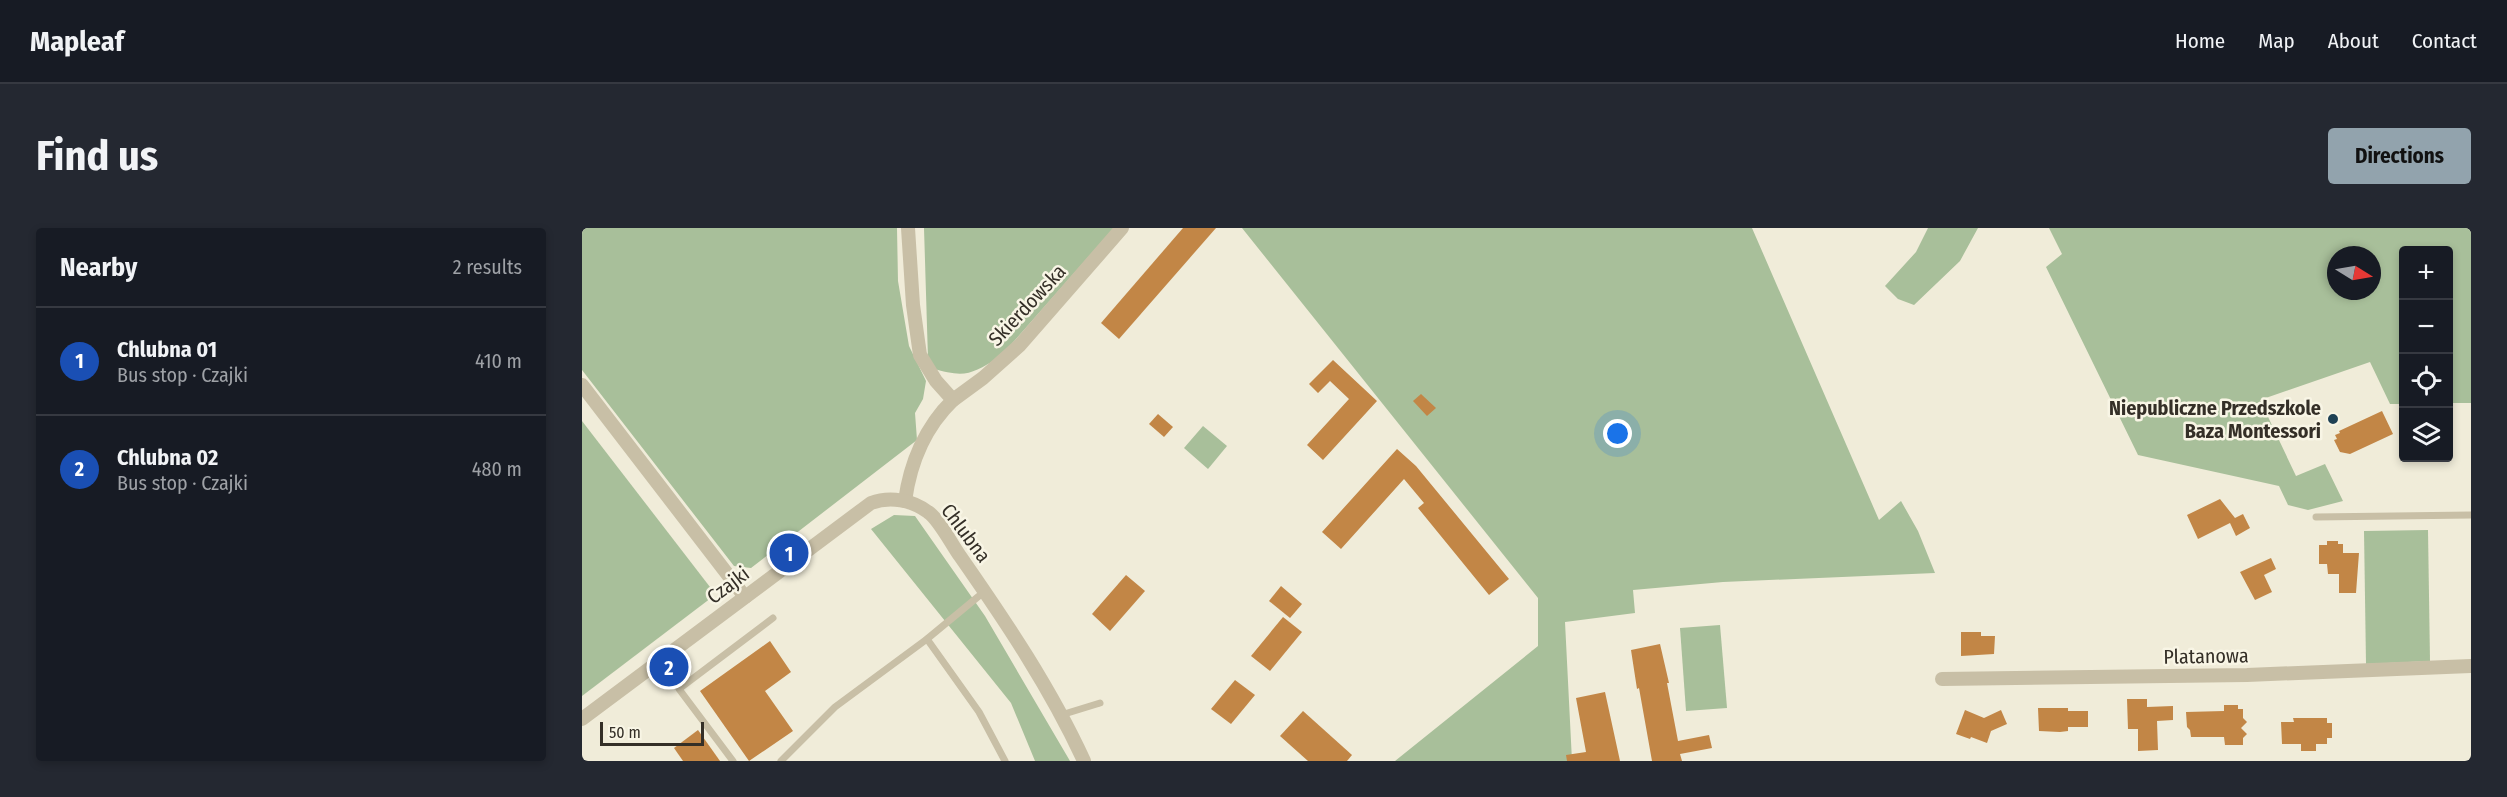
<!DOCTYPE html>
<html lang="en">
<head>
<meta charset="utf-8">
<style>
  :root { --surface:#171b24; --page:#242831; --text:#f1f3f6; --muted:#9ea1a6; --line:#363941; --accent:#92a3ad }
  body { margin:0; font-family:"Fira Sans Condensed",sans-serif; background:var(--page); color:var(--text) }
  .controls { position:absolute; right:18px; top:18px; display:grid; overflow:hidden; border-radius:6px; box-shadow:0 3px 9px #0003 }
  .controls button { width:54px; height:54px; display:grid; place-items:center; padding:0; border:0; border-bottom:2px solid var(--line); background:var(--surface); color:var(--text); font:30px sans-serif }
  .compass { position:absolute; left:1745px; top:18px; width:54px; height:54px; border-radius:50%; background:var(--surface); box-shadow:0 3px 9px #0003; rotate:101deg }
  .scale { position:absolute; left:18px; bottom:15px; width:104px; box-sizing:border-box; padding-left:6px; border:3px solid #342f27; border-top:0; font-size:16px; line-height:21px; white-space:nowrap; color:#342f27; -webkit-text-stroke:4px #f8f5e5; paint-order:stroke }
  .you { position:absolute; left:1036px; top:206px; width:21px; height:21px; margin:-15px; border:4px solid #fff; border-radius:50%; background:#1a73e8; box-shadow:0 0 0 9px #1a73e833 }
  .badge { display:grid; place-items:center; width:39px; height:39px; border-radius:50%; background:var(--accent); color:#fff; font-size:20px; font-weight:700 }
  .pin { position:absolute; translate:-50% -50%; border:3px solid #fff; box-shadow:0 2px 6px #0006 }
  .list { margin:0; padding:0; list-style:none }
  h2 { display:flex; justify-content:space-between; align-items:center; height:78px; margin:0; padding:0 24px; font-size:26px }
  h2 small { font-size:20px; font-weight:400; color:var(--muted) }
  .list li { display:grid; grid-template-columns:39px 1fr auto; gap:18px; align-items:center; box-sizing:border-box; height:108px; padding:0 24px; border-top:2px solid var(--line) }
  .list b { display:block; font-size:22px; white-space:nowrap }
  .list p { margin:0; font-size:20px; white-space:nowrap; color:var(--muted) }
  .list em { font-size:20px; font-style:normal; color:var(--muted) }
  .icon { flex:none; width:33px; height:33px; fill:none; stroke:currentColor; stroke-width:2; stroke-linecap:round; stroke-linejoin:round }
  .map { position:relative; flex:none; width:1889px; height:533px; overflow:hidden; border-radius:6px }
  header { display:flex; align-items:center; gap:36px; box-sizing:border-box; height:84px; padding:0 30px; background:var(--surface); border-bottom:2px solid var(--line) }
  header strong { font-size:28px }
  nav { display:flex; gap:33px; margin-inline-start:auto; font-size:21px }
  .intro { display:flex; align-items:center; justify-content:space-between; box-sizing:border-box; height:144px; padding:0 36px }
  h1 { margin:0; font-size:42px }
  .button { padding:15px 27px; border-radius:6px; background:var(--accent); color:#111; font-size:21px; font-weight:700 }
  main { display:flex; gap:36px; padding:0 36px }
  aside { flex:1; background:var(--surface); border-radius:6px; box-shadow:0 3px 9px #0003 }
  .map>svg:first-child { display:block }
  .green { fill:#a8bf9a; fill-rule:evenodd }
  .building { fill:#c28646 }
  .lines { fill:none; stroke-linecap:round; stroke-linejoin:round }
  .service { stroke:#c8bfa6; stroke-width:7 }
  .minor { stroke:#c8bfa6; stroke-width:14 }
  .poi-dot { fill:#1e4154; stroke:#f8f5e5; stroke-width:2 }
  .labels { text-anchor:middle; dominant-baseline:central; stroke-width:5; stroke-linejoin:round; paint-order:stroke }
  .street-label { font-size:20px; fill:#342f27; stroke:#f8f5e5 }
  .poi-label { font-size:20px; font-weight:bold; fill:#342f27; stroke:#f8f5e5; text-anchor:end }
</style>
</head>
<body>
<header>
<strong>Mapleaf</strong>
<nav><a>Home</a><a>Map</a><a>About</a><a>Contact</a></nav>
</header>
<div class="intro"><h1>Find us</h1><a class="button">Directions</a></div>
<main>
<aside>
<h2>Nearby<small>2 results</small></h2>
<ul class="list">
<li><span class="badge" style="background:#1a4fb4">1</span><div><b>Chlubna 01</b><p>Bus stop · Czajki</p></div><em>410 m</em></li>
<li><span class="badge" style="background:#1a4fb4">2</span><div><b>Chlubna 02</b><p>Bus stop · Czajki</p></div><em>480 m</em></li>
</ul>
</aside>
<div class="map">
<svg width="1889" height="533" viewBox="0 0 1889 533">
  <rect width="100%" height="100%" fill="#f0ecd9"/>
  <g class="green">
    <polygon points="0,0 315,0 316,53 327,118 344,153 341,171 333,185 335,212 169,340 152,338 0,142"/>
    <path d="M342,0H532L418,129C388,147 383,150 349,140L346,131Z"/>
    <polygon points="660,0 1170,0 1297,292 1319,273 1336,303 1353,345 1141,354 1051,362 1053,385 983,394 990,533 813,533 956,418 956,370"/>
    <polygon points="1346,0 1396,0 1378,33 1332,77 1316,71 1303,58 1334,24"/>
    <path d="M1467,0H1889V175H1867L1866,22H1822L1821,176H1808L1788,134L1678,172L1714,248L1743,236L1761,273L1726,282L1706,277L1697,258L1556,227L1464,39L1480,26ZM1754,27H1790V63H1754Z"/>
    <polygon points="0,193 128,359 129,370 0,468"/>
    <polygon points="621,198 645,218 626,241 602,220"/>
    <polygon points="312,287 333,288 403,388 488,533 453,533 429,475 289,301"/>
    <polygon points="1846,302 1848,433 1784,436 1782,303"/>
    <polygon points="1138,397 1145,480 1104,483 1098,400"/>
  </g>
  <g class="building">
    <polygon points="601,0 634,0 537,111 519,95"/>
    <polygon points="751,132 795,173 741,232 725,217 767,171 748,153 736,165 727,156"/>
    <polygon points="839,166 854,180 845,188 831,173"/>
    <polygon points="1800,183 1811,206 1768,226 1758,224 1752,212 1755,211 1753,207 1758,205 1757,203"/>
    <polygon points="576,186 591,199 582,209 567,196"/>
    <polygon points="815,221 834,238 927,351 907,367 836,280 842,275 822,251 759,321 740,304"/>
    <polygon points="1638,271 1653,290 1661,286 1668,300 1654,308 1648,295 1616,311 1605,287"/>
    <polygon points="1745,313 1756,313 1756,316 1761,316 1761,325 1777,325 1774,365 1757,365 1757,346 1746,346 1745,336 1737,336 1737,317 1745,317"/>
    <polygon points="1689,330 1694,341 1682,347 1690,364 1673,372 1658,344"/>
    <polygon points="544,347 563,363 528,403 510,386"/>
    <polygon points="699,358 720,376 708,390 687,373"/>
    <polygon points="701,389 720,404 688,443 669,428"/>
    <polygon points="1379,404 1399,404 1399,408 1413,408 1412,426 1379,428"/>
    <polygon points="188,413 209,444 183,463 211,503 167,533 118,463"/>
    <polygon points="1078,416 1087,455 1085,455 1096,513 1127,507 1130,520 1098,526 1100,533 1070,533 1057,460 1055,461 1049,422"/>
    <polygon points="653,452 673,467 649,496 629,481"/>
    <polygon points="1023,464 1038,533 985,533 984,527 1004,524 994,470"/>
    <polygon points="1545,471 1565,471 1565,479 1591,478 1591,492 1575,493 1576,522 1556,523 1556,501 1546,501"/>
    <polygon points="1642,477 1656,477 1656,481 1661,481 1661,490 1665,494 1659,500 1665,506 1661,510 1661,517 1643,517 1642,509 1609,509 1608,502 1605,499 1604,484 1642,483"/>
    <polygon points="1456,480 1486,480 1486,483 1506,483 1506,499 1486,499 1486,503 1478,504 1457,503"/>
    <polygon points="1383,482 1402,490 1419,482 1425,496 1409,503 1405,515 1389,509 1388,511 1374,506"/>
    <polygon points="721,483 770,527 765,533 726,533 698,508"/>
    <polygon points="1711,490 1745,490 1745,495 1750,495 1750,510 1745,510 1745,516 1734,516 1734,523 1719,523 1719,516 1700,516 1699,494 1712,494"/>
    <polygon points="116,502 138,533 101,533 92,520"/>
  </g>
  <g class="lines">
    <g class="service">
      <polyline points="1734,289 1889,287"/>
      <polyline points="345,411 397,484 423,533"/>
      <polyline points="479,487 518,475"/>
      <polyline points="151,533 97,461 191,390"/>
      <polyline points="199,533 253,479 345,411 403,363"/>
    </g>
    <g class="minor">
      <polyline points="0,157 163,369"/>
      <polyline points="371,172 401,150 438,117 540,0"/>
      <path d="M323,273C328,236 343,199 371,172L354,153L338,127L331,77L326,0"/>
      <polyline points="1360,451 1665,447 1889,438"/>
      <path d="M0,491L289,275C308,268 330,272 346,284C357,291 370,317 378,328C424,394 469,461 502,533"/>
    </g>
  </g>
  <circle class="poi-dot" cx="1751" cy="191" r="6"/>
  <g class="labels">
    <g class="street-label">
      <text transform="translate(445 77) rotate(-47)">Skierdowska</text>
      <text transform="translate(384 305) rotate(53)">Chlubna</text>
      <text transform="translate(146 357) rotate(-37)">Czajki</text>
      <text transform="translate(1624 428) rotate(-1)">Platanowa</text>
    </g>
    <g class="poi-label">
      <text x="1739" y="180">Niepubliczne Przedszkole<tspan x="1739" dy="23">Baza Montessori</tspan></text>
    </g>
  </g>
</svg>
<div class="controls">
<button>+</button>
<button>−</button>
<button><svg class="icon" aria-label="locate" viewBox="0 0 24 24"><circle cx="12" cy="12" r="6"/><path d="M12 2v4M12 18v4M2 12h4M18 12h4"/></svg></button>
<button><svg class="icon" aria-label="layers" viewBox="0 0 24 24"><path d="M12 4l9 5-9 5-9-5zM3 14l9 5 9-5"/></svg></button>
</div>
<svg class="compass" viewBox="-18 -18 36 36"><path d="M0-13l5 13h-10z" fill="#e53935"/><path d="M0 13l5-13h-10z" fill="#9ea1a6"/></svg>
<div class="scale">50 m</div>
<div class="you"></div>
<div class="pin badge" style="left:207px;top:325px;background:#1a4fb4">1</div>
<div class="pin badge" style="left:87px;top:439px;background:#1a4fb4">2</div>
</div>
</main>
</body>
</html>
